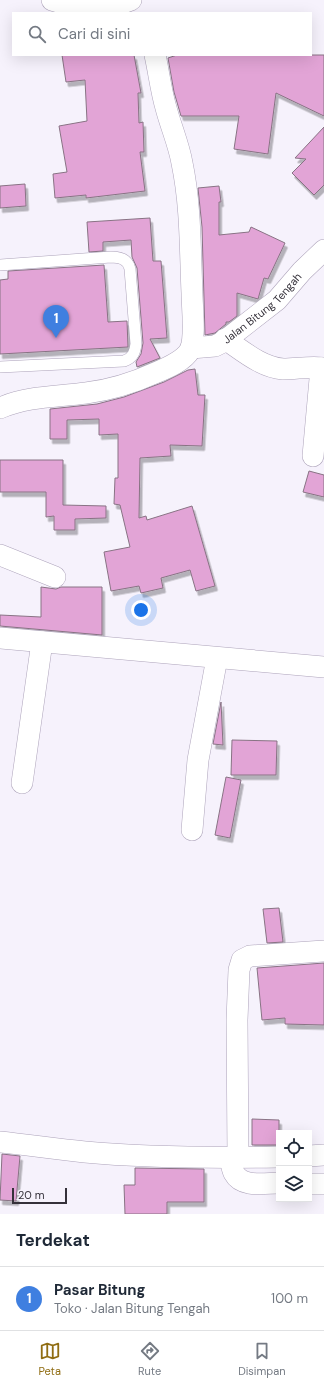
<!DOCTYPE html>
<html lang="id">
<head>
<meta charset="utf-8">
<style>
  :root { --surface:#fff; --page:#f6f6f7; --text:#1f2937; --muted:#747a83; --line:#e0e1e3; --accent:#906d13 }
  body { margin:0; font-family:"DM Sans",sans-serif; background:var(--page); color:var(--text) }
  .controls { position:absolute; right:12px; bottom:12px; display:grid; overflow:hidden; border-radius:0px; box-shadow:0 4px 16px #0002 }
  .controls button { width:36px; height:36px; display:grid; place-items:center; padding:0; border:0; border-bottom:1px solid var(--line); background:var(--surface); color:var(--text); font:20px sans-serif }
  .scale { position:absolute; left:12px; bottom:10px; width:55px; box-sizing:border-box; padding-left:4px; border:2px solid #35313a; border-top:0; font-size:11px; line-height:14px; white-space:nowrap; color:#35313a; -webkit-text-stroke:3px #f6f2fc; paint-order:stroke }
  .you { position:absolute; left:141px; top:610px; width:14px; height:14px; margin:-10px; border:3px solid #fff; border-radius:50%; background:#1a73e8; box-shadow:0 0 0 6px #1a73e833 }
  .badge { display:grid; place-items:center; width:26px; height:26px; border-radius:50%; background:var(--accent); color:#fff; font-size:13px; font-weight:700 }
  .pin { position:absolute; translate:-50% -33px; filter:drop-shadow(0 1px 2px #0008) }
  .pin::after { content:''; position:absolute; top:21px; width:14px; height:12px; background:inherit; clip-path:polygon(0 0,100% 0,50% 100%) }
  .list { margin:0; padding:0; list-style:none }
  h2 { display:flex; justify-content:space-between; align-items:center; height:52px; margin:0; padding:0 16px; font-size:17px }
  h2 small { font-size:13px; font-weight:400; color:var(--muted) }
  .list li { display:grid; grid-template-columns:26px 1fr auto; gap:12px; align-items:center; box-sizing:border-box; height:64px; padding:0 16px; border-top:1px solid var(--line) }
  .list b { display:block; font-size:15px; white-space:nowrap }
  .list p { margin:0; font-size:13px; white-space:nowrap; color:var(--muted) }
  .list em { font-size:13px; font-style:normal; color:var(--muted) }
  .icon { flex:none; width:22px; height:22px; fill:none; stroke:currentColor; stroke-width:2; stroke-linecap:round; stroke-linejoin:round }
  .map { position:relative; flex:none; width:324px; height:1214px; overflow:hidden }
  .search { position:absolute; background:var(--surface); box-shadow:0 4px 16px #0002; left:12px; right:12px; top:12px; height:44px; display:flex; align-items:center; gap:10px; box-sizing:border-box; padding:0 14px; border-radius:0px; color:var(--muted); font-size:15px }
  .sheet { height:116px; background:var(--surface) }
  nav { display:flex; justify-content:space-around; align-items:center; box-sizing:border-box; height:56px; border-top:1px solid var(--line); background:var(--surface); font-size:11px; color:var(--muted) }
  nav a { display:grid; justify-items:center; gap:2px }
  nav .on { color:var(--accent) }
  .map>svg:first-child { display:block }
  .building { fill:#e2a4d6; stroke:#887384; filter:url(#shadow) }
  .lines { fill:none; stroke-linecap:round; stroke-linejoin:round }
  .lane-casing { stroke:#ada3ba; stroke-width:12 }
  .street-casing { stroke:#ada3ba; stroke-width:22 }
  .lane { stroke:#fff; stroke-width:11 }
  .street { stroke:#fff; stroke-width:21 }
  .labels { text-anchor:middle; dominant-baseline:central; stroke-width:3; stroke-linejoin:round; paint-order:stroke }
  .street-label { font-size:11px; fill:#35313a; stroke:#f6f2fc }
</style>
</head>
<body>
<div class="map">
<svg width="324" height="1214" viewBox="0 0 324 1214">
  <defs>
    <filter id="shadow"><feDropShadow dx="2.5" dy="4.5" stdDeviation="0" flood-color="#0004"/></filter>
  </defs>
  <rect width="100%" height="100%" fill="#f6f2fc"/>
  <g class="building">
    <polygon points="62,55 134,55 141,93 138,93 139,123 143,122 144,152 140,152 145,191 86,198 86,195 55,198 53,174 67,172 59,126 87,121 85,80 66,82"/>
    <polygon points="177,55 324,55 324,116 276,93 268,154 234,149 239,116 181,116 174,92 168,58"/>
    <polygon points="324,127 324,185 314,195 292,173 306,159 295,158"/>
    <polygon points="25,184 26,206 0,208 0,186"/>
    <polygon points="219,186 221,202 219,202 219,235 249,232 251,227 285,243 268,279 264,278 258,299 237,293 237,316 229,322 226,322 226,324 215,333 205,335 202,227 198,188"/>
    <polygon points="150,218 153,261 161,261 167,338 150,339 160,358 137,367 136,362 141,354 143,343 137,268 132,257 131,240 103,242 103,251 89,252 87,222"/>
    <polygon points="104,265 108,322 127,321 128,347 0,354 0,280 8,279 8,271"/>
    <polygon points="195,369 198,395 205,395 202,446 170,445 171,456 140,458 139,518 146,516 147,520 192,506 215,586 196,591 190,570 161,578 163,588 141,593 139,586 111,591 104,552 130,547 120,505 114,504 115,478 118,478 118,434 99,435 99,419 67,420 67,439 50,439 50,409 97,404 124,397 164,382 188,370"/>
    <polygon points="0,460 63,460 63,505 106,506 106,518 75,519 75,530 54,530 54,516 46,517 46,492 0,492"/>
    <polygon points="309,471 324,475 324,497 303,492"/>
    <polygon points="41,587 56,589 61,587 102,587 102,635 0,626 0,615 41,617"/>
    <polygon points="221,702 223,745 213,744"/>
    <polygon points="232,740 277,741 276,775 231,775"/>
    <polygon points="226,777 241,780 230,838 215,835"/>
    <polygon points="279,908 283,942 267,943 263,909"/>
    <polygon points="324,963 324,1025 285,1024 285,1018 262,1020 257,968"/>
    <polygon points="252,1119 279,1120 279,1145 252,1145"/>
    <polygon points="2,1154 20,1156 16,1201 0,1200"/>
    <polygon points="135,1168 204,1169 204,1202 167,1202 167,1214 125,1214 124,1185 135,1185"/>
  </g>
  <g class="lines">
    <g class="lane-casing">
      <path id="lane" d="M0,265L111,257C120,257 128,259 130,269L136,344C135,352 133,358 124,361L0,367"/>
    </g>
    <g class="street-casing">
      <g id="street">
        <path d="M52,0C75,8 109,10 131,0"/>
        <path d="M225,339C243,351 261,367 283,369C297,369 310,366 324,368"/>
        <path id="s1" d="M191,348L215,346L223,342L277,300L302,271L324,250"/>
        <path d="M0,408C28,396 56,397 86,393C110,390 133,383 155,373C167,368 184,361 190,350C196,338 192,307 192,293C190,250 191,206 182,163C179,145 171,127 166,108C161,91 159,73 155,55"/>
        <polyline points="313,456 321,368"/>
        <polyline points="0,555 55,577"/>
        <polyline points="0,638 324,667"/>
        <polyline points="22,783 42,642"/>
        <polyline points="192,830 198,760 217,658"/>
        <path d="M0,1142C28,1145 56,1149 85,1152C149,1158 214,1158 279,1157"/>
        <polyline points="309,1156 324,1155"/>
        <path d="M230,1158C231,1163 232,1169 234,1173C242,1188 265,1183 279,1183"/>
        <polyline points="238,1158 237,1020 239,970 242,960 250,956 324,951"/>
        <polyline points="309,1184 324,1184"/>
      </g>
    </g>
    <use href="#lane" class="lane"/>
    <use href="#street" class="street"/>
  </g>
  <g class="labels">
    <g class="street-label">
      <text stroke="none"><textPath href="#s1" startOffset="85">Jalan Bitung Tengah</textPath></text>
    </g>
  </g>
</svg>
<div class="controls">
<button><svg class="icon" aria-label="locate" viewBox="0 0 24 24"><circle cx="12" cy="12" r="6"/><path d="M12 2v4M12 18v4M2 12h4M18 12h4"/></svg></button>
<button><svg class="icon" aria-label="layers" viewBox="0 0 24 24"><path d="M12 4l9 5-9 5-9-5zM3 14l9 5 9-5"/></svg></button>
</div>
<div class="scale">20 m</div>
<div class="you"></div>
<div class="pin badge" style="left:56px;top:338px;background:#3f7fe0">1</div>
<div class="search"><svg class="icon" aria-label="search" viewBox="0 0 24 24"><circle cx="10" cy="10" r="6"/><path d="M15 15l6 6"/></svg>Cari di sini</div>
</div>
<section class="sheet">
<h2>Terdekat<small></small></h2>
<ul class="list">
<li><span class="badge" style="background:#3f7fe0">1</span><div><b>Pasar Bitung</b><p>Toko · Jalan Bitung Tengah</p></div><em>100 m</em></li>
</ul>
</section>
<nav>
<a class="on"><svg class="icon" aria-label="map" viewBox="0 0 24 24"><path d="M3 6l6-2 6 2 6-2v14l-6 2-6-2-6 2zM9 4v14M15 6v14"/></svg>Peta</a>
<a><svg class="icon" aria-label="directions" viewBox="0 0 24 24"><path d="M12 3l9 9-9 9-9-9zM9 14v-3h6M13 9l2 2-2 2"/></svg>Rute</a>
<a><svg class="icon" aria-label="saved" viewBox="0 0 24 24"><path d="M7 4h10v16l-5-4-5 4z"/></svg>Disimpan</a>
</nav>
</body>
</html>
